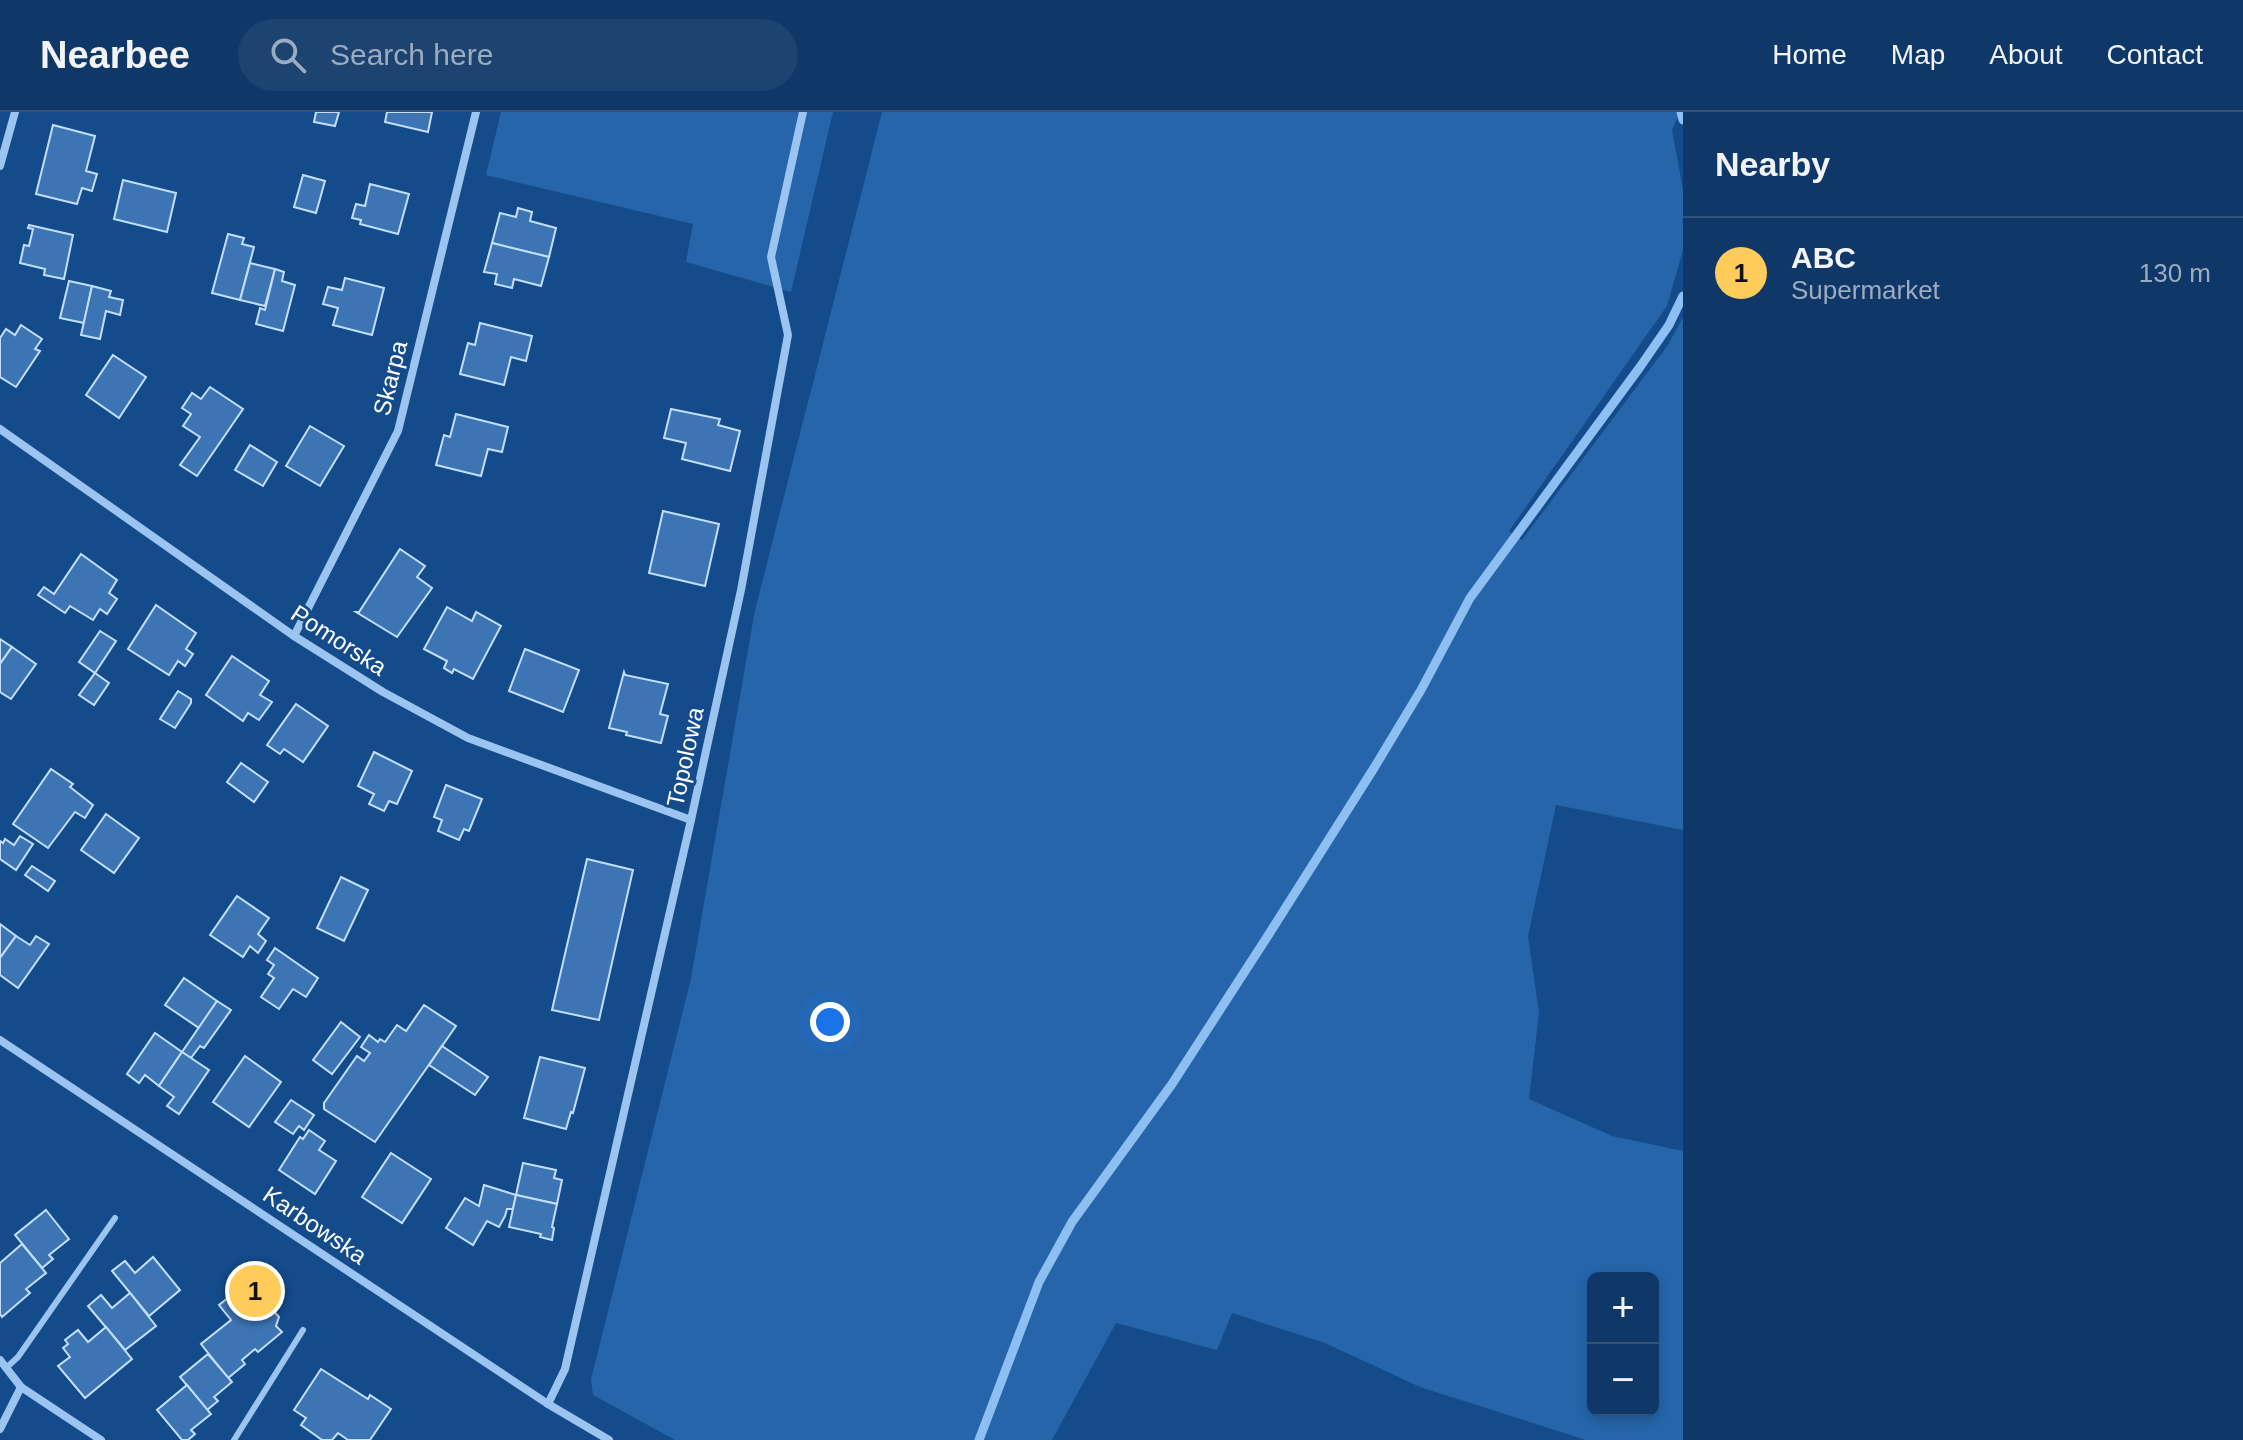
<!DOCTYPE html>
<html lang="en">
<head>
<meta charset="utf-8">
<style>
  :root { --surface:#0f3868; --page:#1d4371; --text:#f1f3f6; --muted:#9bacc0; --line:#2f527c; --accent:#ffcc5b }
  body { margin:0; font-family:Helvetica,sans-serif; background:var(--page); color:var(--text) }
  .controls { position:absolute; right:24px; bottom:24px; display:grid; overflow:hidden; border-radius:12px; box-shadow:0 4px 12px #0003 }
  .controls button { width:72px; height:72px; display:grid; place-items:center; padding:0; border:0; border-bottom:2px solid var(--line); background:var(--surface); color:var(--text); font:40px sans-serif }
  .you { position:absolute; left:830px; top:910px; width:28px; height:28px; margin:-20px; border:6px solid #fff; border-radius:50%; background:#1a73e8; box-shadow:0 0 0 12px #1a73e833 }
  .badge { display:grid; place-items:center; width:52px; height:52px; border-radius:50%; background:var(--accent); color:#111; font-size:26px; font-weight:700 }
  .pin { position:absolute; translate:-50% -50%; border:4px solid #fff; box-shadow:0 2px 8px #0006 }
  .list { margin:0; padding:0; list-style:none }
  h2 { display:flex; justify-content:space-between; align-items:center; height:104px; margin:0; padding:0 32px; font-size:34px }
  h2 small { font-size:26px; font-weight:400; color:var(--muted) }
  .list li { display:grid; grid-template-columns:52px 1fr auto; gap:24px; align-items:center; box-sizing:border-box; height:112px; padding:0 32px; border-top:2px solid var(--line) }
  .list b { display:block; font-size:30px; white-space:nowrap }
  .list p { margin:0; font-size:26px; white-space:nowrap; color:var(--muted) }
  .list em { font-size:26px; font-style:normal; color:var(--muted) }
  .icon { flex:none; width:44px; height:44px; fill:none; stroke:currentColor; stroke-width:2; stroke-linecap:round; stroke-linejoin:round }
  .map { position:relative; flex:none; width:1683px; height:1328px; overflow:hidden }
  header { display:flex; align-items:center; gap:48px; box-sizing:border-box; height:112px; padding:0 40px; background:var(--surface); border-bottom:2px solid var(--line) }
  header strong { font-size:38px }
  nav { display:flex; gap:44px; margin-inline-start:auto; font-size:28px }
  .search { width:560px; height:72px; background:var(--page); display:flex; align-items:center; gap:20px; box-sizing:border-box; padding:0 28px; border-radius:44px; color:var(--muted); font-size:30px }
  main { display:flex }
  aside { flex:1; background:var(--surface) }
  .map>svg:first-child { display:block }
  .green { fill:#2665aa; fill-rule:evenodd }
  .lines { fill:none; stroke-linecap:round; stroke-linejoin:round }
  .stream { stroke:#8ebff3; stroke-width:9 }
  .building { fill:#3d75b4; stroke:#c3defc; stroke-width:2 }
  .service { stroke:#9cc4f0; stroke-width:6 }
  .minor { stroke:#9cc4f0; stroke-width:8 }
  .labels { text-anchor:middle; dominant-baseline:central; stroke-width:6; stroke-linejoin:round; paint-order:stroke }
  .street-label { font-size:24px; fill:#fff; stroke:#144b8b }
</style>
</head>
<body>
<header>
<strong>Nearbee</strong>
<div class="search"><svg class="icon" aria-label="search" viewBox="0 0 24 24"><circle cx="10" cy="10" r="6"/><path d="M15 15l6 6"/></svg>Search here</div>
<nav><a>Home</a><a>Map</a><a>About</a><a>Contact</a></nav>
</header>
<main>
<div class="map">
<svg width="1683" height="1328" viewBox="0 0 1683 1328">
  <rect width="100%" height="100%" fill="#144b8b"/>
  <g class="green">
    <polygon points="501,0 833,0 791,180 686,150 693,112 486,63"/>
    <path d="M882,0H1680L1672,18L1683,78V138L1667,194L1509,419L1522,428L1668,233L1683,205V718L1556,693L1528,824L1539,901L1529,987L1612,1024L1683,1039V1328H1586L1420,1275L1325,1231L1232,1201L1217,1238L1116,1211L1052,1328H675L593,1283L591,1267L691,866L755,498ZM1593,1166H1653V1298H1593Z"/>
  </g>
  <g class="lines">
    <g class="stream">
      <polyline points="1681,0 1683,8"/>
      <polyline points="979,1328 1039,1170 1072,1110 1172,972 1269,822 1374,656 1421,578 1470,486 1640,255 1669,213 1683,184"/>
    </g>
  </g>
  <g class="building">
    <polygon points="316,0 339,0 335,14 314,10"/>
    <polygon points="387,0 432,0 428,20 385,10"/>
    <polygon points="53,13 95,24 86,59 97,62 92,79 82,76 77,92 36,82"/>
    <polygon points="303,63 325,69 316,101 294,95"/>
    <polygon points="123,68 176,81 167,120 114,107"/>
    <polygon points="370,72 409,82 398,122 360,112 361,108 352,106 356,92 365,94"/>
    <polygon points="518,96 532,100 530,109 556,116 549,145 492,131 500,101 516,105"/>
    <polygon points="29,113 73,123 64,167 44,163 45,157 20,151 24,133 29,134 33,117 28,116"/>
    <polygon points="228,122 244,126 242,132 254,135 240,188 212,181"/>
    <polygon points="492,131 549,145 541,174 514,167 512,176 495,172 497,162 484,160"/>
    <polygon points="250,151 275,157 265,194 240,188"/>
    <polygon points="275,157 284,160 282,169 295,173 283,219 256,212 260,196 265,198"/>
    <polygon points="345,166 384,176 372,223 333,213 338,196 323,192 328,175 342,178"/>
    <polygon points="69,169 92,174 84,211 60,206"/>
    <polygon points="92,174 111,179 109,185 123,188 120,203 106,199 100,227 81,223"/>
    <polygon points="480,211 532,224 526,249 511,245 504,273 460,262 468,231 475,233"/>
    <polygon points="21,213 42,227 35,237 40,239 16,275 0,265 0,226 6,217 15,223"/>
    <polygon points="113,243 146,265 119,306 86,283"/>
    <polygon points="210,275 243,297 197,364 180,353 200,325 183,314 191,302 182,296 192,281 201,287"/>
    <polygon points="671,297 720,307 718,313 740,319 730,359 682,347 686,331 664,326"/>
    <polygon points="456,302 508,315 502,340 488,337 481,364 436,353 444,323 450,325"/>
    <polygon points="310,314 344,334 320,374 286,354"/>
    <polygon points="250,333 277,350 263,374 235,358"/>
    <polygon points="663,399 719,412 705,474 649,461"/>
    <polygon points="400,437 425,454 417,465 432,476 397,525 356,500 359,500"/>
    <polygon points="81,442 117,468 109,481 117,487 107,502 100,497 93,508 70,494 65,501 38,483 44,475 54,482"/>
    <polygon points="156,493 196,521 186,537 193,542 185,554 178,549 169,563 128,537"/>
    <polygon points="447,495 472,509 476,500 501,514 473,567 454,557 452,561 444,556 447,549 424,537"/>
    <polygon points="100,519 116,529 95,561 79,550"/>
    <polygon points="0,527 12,535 0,552"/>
    <polygon points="12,535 36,552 11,587 0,580 0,552"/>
    <polygon points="525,537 579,558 563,600 509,579"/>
    <polygon points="232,544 269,569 260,583 272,590 259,608 248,601 243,609 206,583"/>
    <polygon points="624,560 625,563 668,572 660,602 668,604 661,631 626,623 627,620 609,616"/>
    <polygon points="95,561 109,571 94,593 79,583"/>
    <polygon points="178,579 191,587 191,591 175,616 160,607"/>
    <polygon points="296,592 328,614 303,650 284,637 280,642 267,633"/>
    <polygon points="374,640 412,659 397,692 389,689 384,699 369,692 374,682 358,674"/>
    <polygon points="241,651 268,670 254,690 227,670"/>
    <polygon points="51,657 73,672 70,675 93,693 85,706 75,700 48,736 13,712"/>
    <polygon points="446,673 482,687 469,719 464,717 459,728 438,719 442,708 434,705"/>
    <polygon points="106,702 139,726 114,761 81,738"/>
    <polygon points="20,724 33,732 16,758 0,747 0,729 3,731 5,727 14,733"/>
    <polygon points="587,747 633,758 599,908 552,898"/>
    <polygon points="32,754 55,769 48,779 25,763"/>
    <polygon points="341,765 368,778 344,829 317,816"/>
    <polygon points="237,784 269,806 258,822 266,829 258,841 250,834 243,845 210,823"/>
    <polygon points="0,812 16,824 0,846"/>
    <polygon points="16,824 30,833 36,824 49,832 18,876 0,863 0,846"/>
    <polygon points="275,836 318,866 306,885 293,877 279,897 261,885 274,866 268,862 274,853 267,848"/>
    <polygon points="184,866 217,889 199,916 165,893"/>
    <polygon points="217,889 231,898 204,936 200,934 191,946 182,940"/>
    <polygon points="424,893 456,914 375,1030 324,997 324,991 357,944 364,949 370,941 361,935 369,923 378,930 380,927 385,930 397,913 406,919"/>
    <polygon points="341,910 360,925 332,962 313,948"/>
    <polygon points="155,921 182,940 159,974 145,963 139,971 127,962"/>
    <polygon points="442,934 488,965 475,983 429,953"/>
    <polygon points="182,940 209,958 179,1002 167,994 174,985 159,974"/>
    <polygon points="245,944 281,970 249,1015 213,990"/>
    <polygon points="540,945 585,956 573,1001 571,1000 566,1017 524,1006"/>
    <polygon points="291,988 314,1003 304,1018 299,1014 293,1022 275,1010"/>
    <polygon points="309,1018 325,1029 319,1038 336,1049 315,1082 279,1058 300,1025 303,1027"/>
    <polygon points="391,1041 431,1067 402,1111 362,1085"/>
    <polygon points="523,1051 556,1058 554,1066 562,1068 557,1092 516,1083"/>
    <polygon points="484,1073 516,1083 513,1097 507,1097 505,1104 499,1115 487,1109 473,1133 446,1116 465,1086 479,1094"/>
    <polygon points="516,1083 557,1092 552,1115 554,1116 552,1128 540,1125 541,1122 509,1115"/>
    <polygon points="46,1098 69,1127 49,1143 53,1147 42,1156 15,1123"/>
    <polygon points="22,1132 46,1161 26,1177 30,1181 2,1205 0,1202 0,1151"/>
    <polygon points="153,1145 180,1178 149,1204 112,1159 125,1149 135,1161"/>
    <polygon points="238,1178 251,1194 257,1190 263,1197 272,1197 279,1205 276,1214 282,1220 258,1240 255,1237 242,1248 245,1252 228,1266 201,1232 231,1208 219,1193"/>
    <polygon points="130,1181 156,1214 125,1238 88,1194 101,1183 112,1196"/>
    <polygon points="106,1215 132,1247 85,1286 58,1254 70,1245 63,1236 68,1232 65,1228 78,1218 88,1230"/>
    <polygon points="208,1242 232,1270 214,1285 218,1289 207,1298 180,1265"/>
    <polygon points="321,1257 368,1287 370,1283 391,1297 370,1328 348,1328 338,1321 332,1328 322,1328 301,1313 306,1306 294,1298"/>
    <polygon points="187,1273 211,1302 191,1318 195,1322 188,1328 182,1328 157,1298"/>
  </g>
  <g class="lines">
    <g class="service">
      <polyline points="6,1256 18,1245 115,1106"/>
      <polyline points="234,1328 303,1218"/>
    </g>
    <g class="minor">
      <polyline points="0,54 15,0"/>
      <polyline points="0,317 294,524 383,580 468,626 691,708"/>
      <polyline points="294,524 398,319 476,0"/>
      <polyline points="0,928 548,1292 609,1328"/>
      <polyline points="0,1248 21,1275 101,1328"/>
      <polyline points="548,1292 565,1257 691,708 741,478 788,223 771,145 803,0"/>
      <polyline points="0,1317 21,1275"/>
    </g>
  </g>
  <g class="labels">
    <g class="street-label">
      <text transform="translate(390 266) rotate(-76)">Skarpa</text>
      <text transform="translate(339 528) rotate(33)">Pomorska</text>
      <text transform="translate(685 645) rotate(-78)">Topolowa</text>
      <text transform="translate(315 1113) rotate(34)">Karbowska</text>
    </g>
  </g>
</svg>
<div class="controls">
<button>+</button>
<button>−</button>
</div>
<div class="you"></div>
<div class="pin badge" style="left:255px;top:1179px">1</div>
</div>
<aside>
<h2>Nearby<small></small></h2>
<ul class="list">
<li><span class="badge">1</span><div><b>ABC</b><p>Supermarket</p></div><em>130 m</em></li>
</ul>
</aside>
</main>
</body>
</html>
